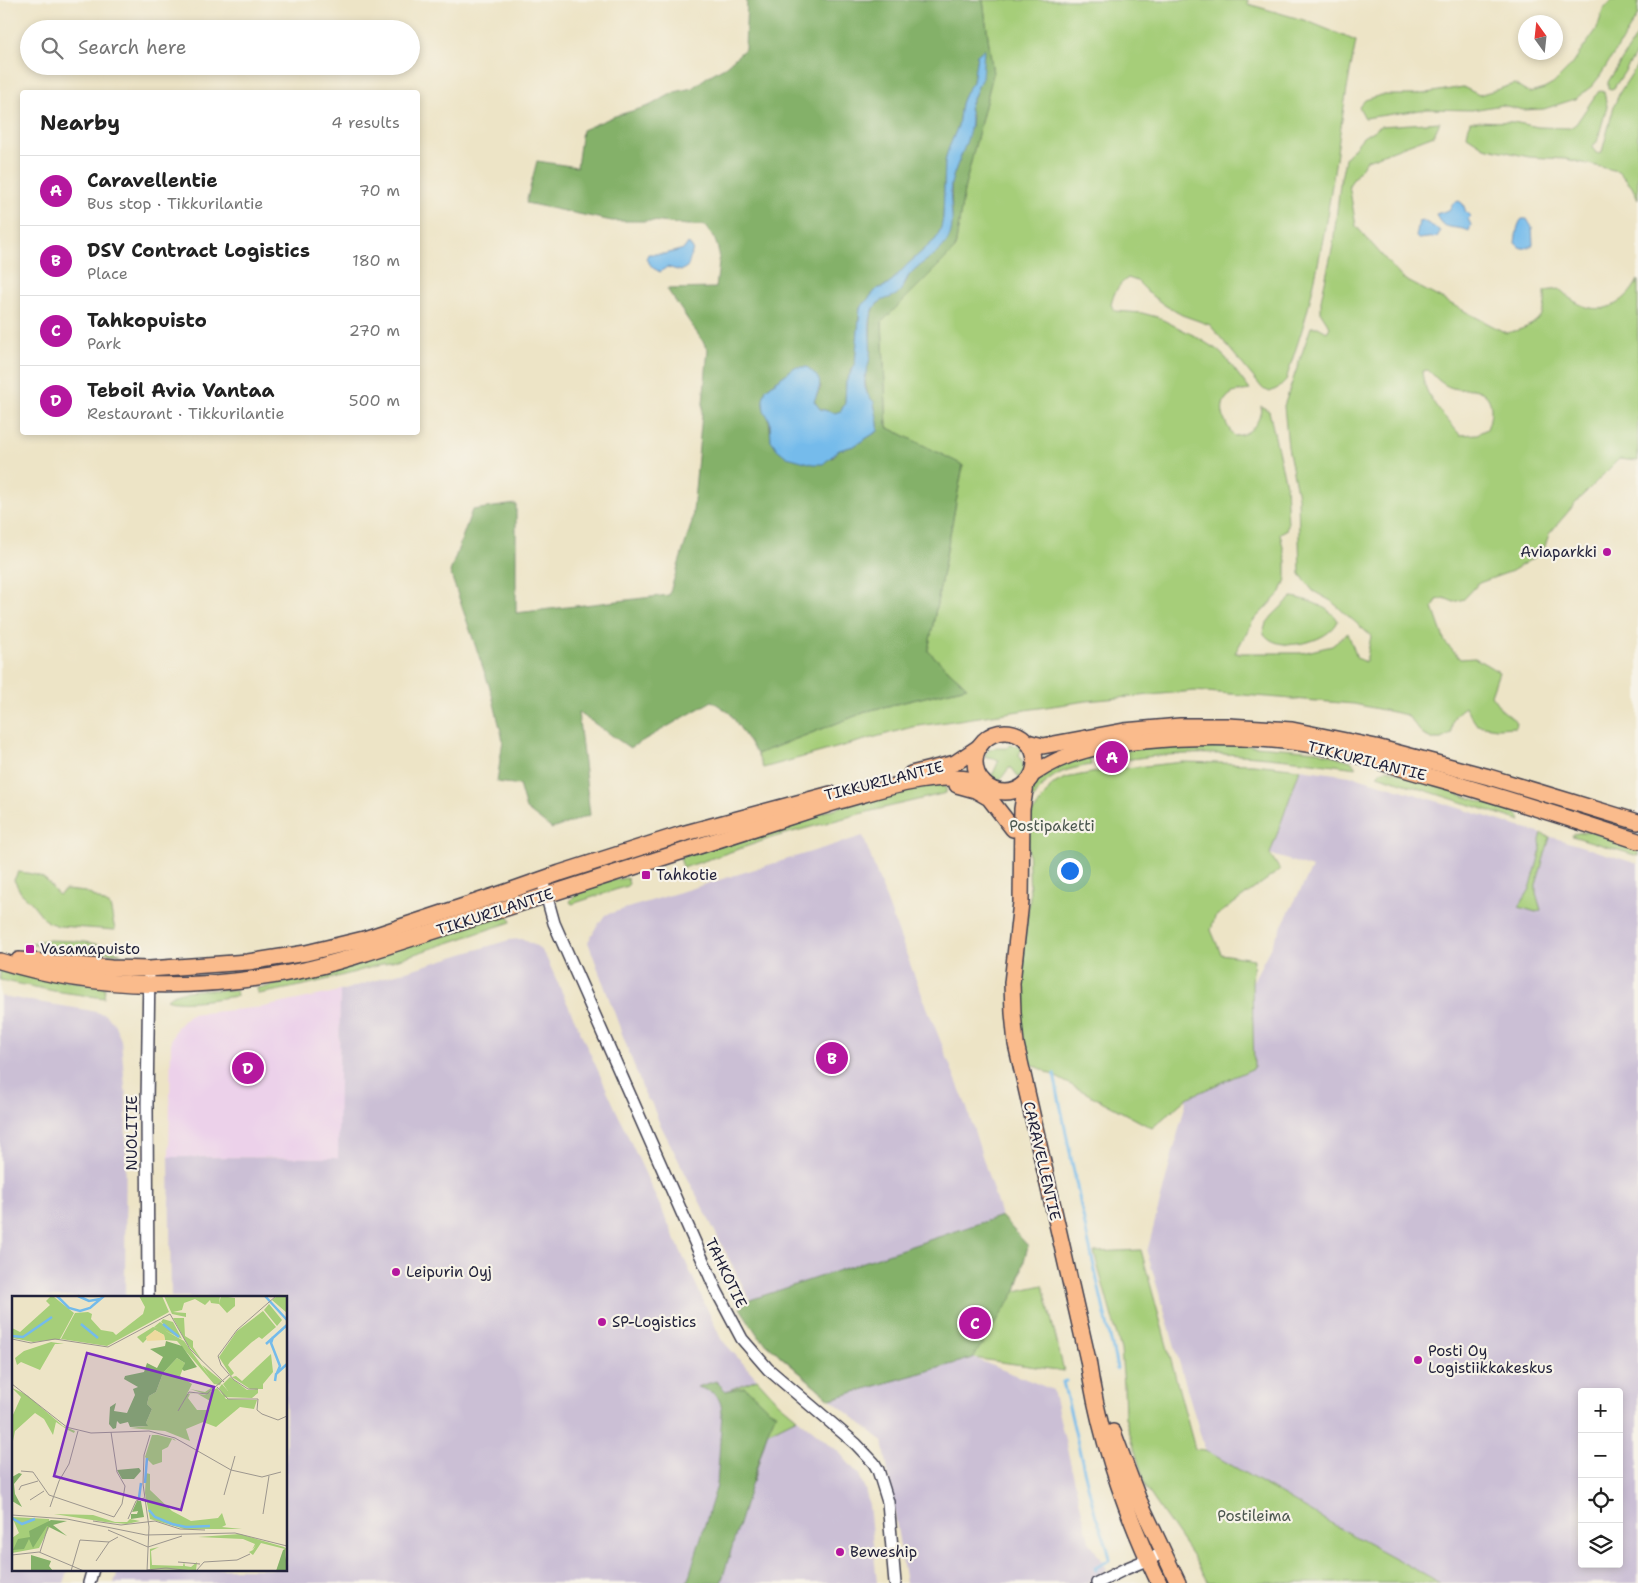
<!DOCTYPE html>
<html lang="en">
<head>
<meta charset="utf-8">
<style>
  :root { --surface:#fff; --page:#f2f2f2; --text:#222; --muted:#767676; --line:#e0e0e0; --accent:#b5179e }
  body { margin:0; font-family:"Shantell Sans",sans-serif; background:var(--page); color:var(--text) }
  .controls { position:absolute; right:15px; bottom:15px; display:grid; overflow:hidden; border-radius:5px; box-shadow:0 2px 8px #0003 }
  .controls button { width:45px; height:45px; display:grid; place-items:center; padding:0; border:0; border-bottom:1px solid var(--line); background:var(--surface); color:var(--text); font:25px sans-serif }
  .compass { position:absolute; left:1518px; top:15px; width:45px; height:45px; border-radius:50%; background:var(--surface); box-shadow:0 2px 8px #0003; rotate:345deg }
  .you { position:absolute; left:1069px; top:870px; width:18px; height:18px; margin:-12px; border:4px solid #fff; border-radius:50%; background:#1a73e8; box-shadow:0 0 0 8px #1a73e833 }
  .badge { display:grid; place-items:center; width:32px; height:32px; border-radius:50%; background:var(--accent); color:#fff; font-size:16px; font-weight:700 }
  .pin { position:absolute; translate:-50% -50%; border:2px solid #fff; box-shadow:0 1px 5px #0006 }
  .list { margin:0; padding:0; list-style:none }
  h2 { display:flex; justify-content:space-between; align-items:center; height:65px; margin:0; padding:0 20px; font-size:21px }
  h2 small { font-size:16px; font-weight:400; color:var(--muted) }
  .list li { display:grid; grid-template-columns:32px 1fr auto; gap:15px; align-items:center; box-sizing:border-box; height:70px; padding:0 20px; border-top:1px solid var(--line) }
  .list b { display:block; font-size:19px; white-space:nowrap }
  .list p { margin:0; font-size:16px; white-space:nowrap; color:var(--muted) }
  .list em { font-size:16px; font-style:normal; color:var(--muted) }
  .icon { flex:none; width:28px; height:28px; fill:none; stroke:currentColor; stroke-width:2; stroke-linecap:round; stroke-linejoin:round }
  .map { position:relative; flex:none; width:1638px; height:1583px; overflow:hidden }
  .search { position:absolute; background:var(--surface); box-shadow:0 2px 8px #0003; left:20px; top:20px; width:400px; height:55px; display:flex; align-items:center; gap:12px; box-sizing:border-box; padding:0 18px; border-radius:28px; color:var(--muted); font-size:19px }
  .panel { position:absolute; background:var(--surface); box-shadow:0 2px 8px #0003; left:20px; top:90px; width:400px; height:345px; border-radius:5px }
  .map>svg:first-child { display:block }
  .built { fill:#ecd1ea }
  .industrial { fill:#cbbfd5; fill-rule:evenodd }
  .green { fill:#a6ce79; stroke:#64785a; fill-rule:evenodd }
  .forest { fill:#84b169; stroke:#536a52; fill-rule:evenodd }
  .water { fill:#74bbeb; stroke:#4b6e93 }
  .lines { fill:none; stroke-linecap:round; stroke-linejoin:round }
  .stream { stroke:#74bbeb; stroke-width:3 }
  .minor-casing { stroke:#403f50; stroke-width:14 }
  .major-casing { stroke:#403f50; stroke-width:18 }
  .minor { stroke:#fff; stroke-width:11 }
  .major { stroke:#fabb8c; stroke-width:15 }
  .poi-dot { fill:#b5179e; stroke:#f7f3e8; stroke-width:2 }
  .labels { text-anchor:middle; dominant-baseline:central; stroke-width:4.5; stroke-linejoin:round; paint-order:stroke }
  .poi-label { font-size:15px; fill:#22223b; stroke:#f7f3e8; text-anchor:start }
  .street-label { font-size:15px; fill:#22223b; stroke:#f7f3e8 }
  .park-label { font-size:15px; fill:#4a564e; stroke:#f7f3e8 }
  .inset-river { fill:none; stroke:#74bbeb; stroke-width:2.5 }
  .inset-road { fill:none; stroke:#9c968e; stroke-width:1 }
  .view { fill:#7b2cbf; fill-opacity:0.15; stroke:#7b2cbf; stroke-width:2.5 }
  .inset-edge { fill:none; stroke:#22223b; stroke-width:2.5 }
</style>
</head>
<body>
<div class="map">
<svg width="1638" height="1583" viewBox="0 0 1638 1583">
  <rect width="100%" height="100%" fill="#f7f3e8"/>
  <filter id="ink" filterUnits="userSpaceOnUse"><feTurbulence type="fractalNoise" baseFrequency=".02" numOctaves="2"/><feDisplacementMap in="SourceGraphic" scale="10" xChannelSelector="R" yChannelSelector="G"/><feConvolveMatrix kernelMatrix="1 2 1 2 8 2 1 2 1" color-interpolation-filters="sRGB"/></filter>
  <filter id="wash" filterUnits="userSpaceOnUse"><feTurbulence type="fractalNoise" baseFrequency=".0096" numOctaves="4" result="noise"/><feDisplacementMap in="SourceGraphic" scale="20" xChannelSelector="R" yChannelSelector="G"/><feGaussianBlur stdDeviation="1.12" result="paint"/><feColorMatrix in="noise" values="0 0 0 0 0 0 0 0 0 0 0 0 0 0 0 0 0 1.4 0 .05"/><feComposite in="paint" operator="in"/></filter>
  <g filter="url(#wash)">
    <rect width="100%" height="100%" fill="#ede4c6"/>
    <polygon class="built" points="340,991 339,1158 169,1157 171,1040 177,1027 190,1014 264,1007"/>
    <g class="industrial">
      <path d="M1300,769L1357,777L1401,790L1638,864V1583H1440L1327,1521L1205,1450L1147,1252L1187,1098L1254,1068L1252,983L1312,868L1270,854ZM1582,1392H1619V1564H1582Z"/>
      <polygon points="863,836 913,972 966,1105 1001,1216 750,1300 659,1122 651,1102 646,1098 588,942 595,929 605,915"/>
      <polygon points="522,939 538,947 546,957 721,1339 779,1403 839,1452 859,1475 865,1489 869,1505 877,1583 114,1583 119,1569 286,1569 286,1297 171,1297 169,1157 338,1158 340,991 509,940"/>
      <polygon points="0,996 87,1010 104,1014 114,1023 121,1040 126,1098 125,1297 14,1297 14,1569 69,1569 64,1583 0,1583"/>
      <polygon points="973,1358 1053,1390 1089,1541 1107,1570 1087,1583 906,1583 883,1441 830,1399"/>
    </g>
    <g class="green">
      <path d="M983,0H1248V4L1307,21L1356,41C1338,127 1331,215 1310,300C1304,327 1294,353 1286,380L1278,388L1270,392L1263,389L1210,325L1182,315L1166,306L1152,296L1137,281L1128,278C1118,285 1114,292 1111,305L1115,311L1142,313L1157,317L1193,335L1216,349L1225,357L1250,390C1245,391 1238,391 1233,393C1214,403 1225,424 1234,436C1250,435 1261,423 1261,406L1269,411L1286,485L1288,525L1286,530L1280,533L1286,562V579L1281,592L1253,621L1235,653H1302L1332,646L1348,633L1357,658L1366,662L1371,636L1331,601L1313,591L1300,574L1298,497L1288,447L1284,406L1311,327H1318L1327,332L1330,327L1321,313V300L1333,245L1340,184L1345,159L1363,137L1381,126L1440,122L1434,135L1367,160L1349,185L1356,226L1402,278L1506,333C1520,330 1537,326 1543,311C1546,305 1545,297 1545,291L1559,289C1564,292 1568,298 1574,301C1600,318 1625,305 1638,280V461L1619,459L1580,498L1549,534L1543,552L1512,571L1479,583L1464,599L1454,602L1444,598L1437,600L1433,608L1445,642L1460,659L1475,658L1499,672L1491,695L1502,710L1517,722L1516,727L1497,728L1477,725L1465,707C1453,715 1452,720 1451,734L1441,739H1432L1423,735L1407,715L1354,704L1194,691L1086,701L912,727L763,768L757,754L871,710L967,687L928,651L963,466L887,427L882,321L955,249L964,190L993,74ZM1428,370C1437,379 1444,387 1457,389C1462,390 1468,388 1473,389C1495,393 1493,413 1487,429L1477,434L1460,435C1444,415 1424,398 1422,371Z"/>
      <polygon points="1612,0 1638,0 1638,15 1600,76 1592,86 1575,99 1544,109 1523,110 1502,105 1472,110 1427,109 1365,118 1359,107 1365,100 1381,95 1415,95 1463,87 1479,95 1515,84 1530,93 1544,89 1553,84 1569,68 1597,29 1603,10"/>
      <polygon points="1638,34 1638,51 1614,88 1611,89 1608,88 1608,82"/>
      <polygon points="1638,64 1638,199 1632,187 1618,171 1566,159 1529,157 1484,147 1467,136 1470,121 1513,122 1538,127 1570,128 1576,124 1599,90 1604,92 1607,106 1597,142 1592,146 1595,152 1599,154 1602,152 1614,106 1620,92"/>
      <path d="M1292,597C1306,599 1332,608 1338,621C1329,643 1275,655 1263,632L1266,624L1273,615Z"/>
      <path d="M1206,742L1317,751L1351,761L1356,768C1277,757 1199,746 1120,761L1118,754L1143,745Z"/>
      <path d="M1010,745L1019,746L1022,749L1019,754L1025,769L1019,778L1012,768H1009L1000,780L1001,783L998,782L988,775L993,774L999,760L984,757C989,745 998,749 1007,748Z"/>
      <path d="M1090,758L1091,765C1063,770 1050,773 1034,798L1029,797C1036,771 1067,761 1090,758Z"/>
      <polygon points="1183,762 1253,764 1300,769 1270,854 1280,870 1215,917 1211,930 1221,954 1254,959 1252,983 1254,1068 1187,1098 1152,1128 1028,1062 1021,1023 1020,974 1030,896 1027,817 1035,810 1052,785 1065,778 1107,770"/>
      <polygon points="1387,769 1442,785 1458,794 1512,812 1518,815 1521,821 1377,775 1381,771"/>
      <polygon points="943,783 946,789 946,793 859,814 774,837 683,868 680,857 865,799"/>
      <polygon points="1583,832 1592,832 1638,845 1638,856 1572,836 1573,834"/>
      <polygon points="1542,834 1550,837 1536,885 1536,893 1541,910 1536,912 1519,907 1530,889 1536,868 1541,850 1540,840"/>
      <path d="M18,872C27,873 39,874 46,880C51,885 53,891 59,895L65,890L86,892L110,906L115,930L59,926L47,922L31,902L21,893L14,880Z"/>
      <path d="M627,878L629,884L627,886L572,904L570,902C580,883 607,881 627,878Z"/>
      <path d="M508,913L511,922C428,949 345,980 258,994L257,988L267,987Z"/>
      <path d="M46,940C72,941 99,940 121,954L27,944Z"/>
      <polygon points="0,968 105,987 104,998 54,991 0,980"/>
      <path d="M236,990L237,996C221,998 180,1005 167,999C180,986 218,991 236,990Z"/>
      <polygon points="1141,1250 1195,1449 1205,1450 1327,1521 1440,1583 1208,1583 1192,1555 1146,1488 1125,1417 1124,1386 1121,1350 1094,1252"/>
      <polygon points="1043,1285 1064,1371 973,1358 830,1399 779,1355 1016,1291"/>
      <polygon points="757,1379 779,1403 797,1418 767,1433 753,1482 726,1391"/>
    </g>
    <g class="forest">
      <path d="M747,0H983L993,74L964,190L955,249L882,322L887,427L963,465L928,651L967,687L871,710L757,754L730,713L712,701L630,748L578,712L590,815L552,829L526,809L519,785L497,782L503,740L491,691L450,572L472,510L516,504V613L669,595L692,522L708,349L667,289L716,288C719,260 724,248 705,225H687L652,221H612L526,203L537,161L577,167L582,130L615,116L649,106L675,92L692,88L707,77L726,66L745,49ZM977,55L982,77L969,108L972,115L971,127L951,182L952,216L934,255L919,265L909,275L904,286L897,294L884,299L875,306L871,317L870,357L864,377L868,396L874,402C875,412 879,421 878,431L854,446L839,450L832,458L771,440L766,389L795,367L821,387L814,401L820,409L835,413L841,411L845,403L846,382L855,364L860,308L877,289L888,285L907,265L936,239L941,228L943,218L945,162L948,150L958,126L961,104L965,93L973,82Z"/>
      <polygon points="1001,1216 1028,1246 1016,1291 973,1358 830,1399 759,1337 740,1308 750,1300"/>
      <path d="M716,1381L726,1391L745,1387L768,1409L776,1413L767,1433L721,1583H687L717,1485L722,1413C721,1395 714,1392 697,1387Z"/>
    </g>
    <g class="water">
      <path d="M984,49L982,77L969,108C977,129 958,158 952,180C946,200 959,224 946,243C937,256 921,262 911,273C905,279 904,290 896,295C889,299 879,299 874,308C866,323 872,340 870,356C868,374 857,386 874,402C875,412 879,421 878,431L854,446L839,450L823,464H813L787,457L777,449L771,440L770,421L764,410L763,399L766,389L795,367H807C823,380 822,383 814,401L820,409L835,413L841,411L845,403L846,382L855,364L860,308L877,289L888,285L907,265L936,239L941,228L943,218L945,162L948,150L958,126L961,104L965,93L973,82L977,55Z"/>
      <path d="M1459,201L1463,204L1466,212L1470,216L1468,219L1471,225L1469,231C1456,225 1442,232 1436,214L1449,210L1453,203Z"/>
      <path d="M1522,219H1527L1532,227L1533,245C1525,249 1521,250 1515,243C1516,236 1517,224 1522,219Z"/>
      <polygon points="1422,220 1439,230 1440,232 1437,237 1418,239 1416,237 1419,221"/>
      <polygon points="688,243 693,249 688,266 681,271 667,267 660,272 653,268 646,259 648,254 665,254 684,249"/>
    </g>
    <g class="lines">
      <g class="stream">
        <polyline points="1054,1074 1086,1231 1117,1368 1116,1369"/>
        <path d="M1066,1381L1063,1382C1074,1425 1083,1469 1095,1513C1099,1526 1109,1548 1110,1560L1095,1568L1096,1570"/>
      </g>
    </g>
  </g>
  <g filter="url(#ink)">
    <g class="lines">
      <g class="minor-casing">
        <g id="minor">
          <polyline points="544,887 554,923 716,1290 742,1339 768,1369 856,1444 874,1463 878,1470 888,1502 895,1583"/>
          <polyline points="148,1297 147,1104 149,969"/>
          <polyline points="89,1583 93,1569"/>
          <polyline points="1097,1583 1125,1569 1163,1553"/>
        </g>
      </g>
      <g class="major-casing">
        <g id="major">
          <circle cx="1005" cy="762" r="30"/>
          <polyline points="1027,742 1043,746 1124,731 1180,726 1228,726 1292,730 1376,747 1489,777 1638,822"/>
          <polyline points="911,774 955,763 979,747"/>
          <path d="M1033,774C1070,749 1101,746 1144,741C1203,735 1278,736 1337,750C1370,758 1402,769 1435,778C1503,797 1571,819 1638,841"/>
          <path d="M1026,784L1022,809L1021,902L1012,983L1013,1013L1016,1044L1088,1360C1099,1438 1125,1512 1159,1583"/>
          <polyline points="957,785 975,790 989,798 1013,829"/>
          <polyline points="19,960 111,968 149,969 248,962 306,953 364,939 506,892 560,873 682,834 831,794"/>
          <path d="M0,961C97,991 204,991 304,970C324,966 345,959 366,953L839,801C877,791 916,777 955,778C964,778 974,780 982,781"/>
          <polyline points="1113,1432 1138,1498 1178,1583"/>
        </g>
      </g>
      <use href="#minor" class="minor"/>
      <use href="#major" class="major"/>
    </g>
  </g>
  <g class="poi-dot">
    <circle cx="1607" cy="552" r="5"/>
    <rect x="641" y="870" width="10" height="10" rx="2.5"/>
    <rect x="25" y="944" width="10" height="10" rx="2.5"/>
    <circle cx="396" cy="1272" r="5"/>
    <circle cx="602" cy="1322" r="5"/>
    <circle cx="1418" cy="1360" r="5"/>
    <circle cx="840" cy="1552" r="5"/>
  </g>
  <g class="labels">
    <g class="poi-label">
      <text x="1597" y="552" text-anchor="end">Aviaparkki</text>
      <text x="656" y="875">Tahkotie</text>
      <text x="40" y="949">Vasamapuisto</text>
      <text x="406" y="1272">Leipurin Oyj</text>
      <text x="612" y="1322">SP-Logistics</text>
      <text x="1428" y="1351">Posti Oy<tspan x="1428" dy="17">Logistiikkakeskus</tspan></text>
      <text x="850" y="1552">Beweship</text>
    </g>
    <g class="street-label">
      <text transform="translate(1367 761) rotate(14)">TIKKURILANTIE</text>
      <text transform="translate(884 781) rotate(-14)">TIKKURILANTIE</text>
      <text transform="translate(495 912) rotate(-18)">TIKKURILANTIE</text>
      <text transform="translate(132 1133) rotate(-90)">NUOLITIE</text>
      <text transform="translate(1042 1161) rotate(77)">CARAVELLENTIE</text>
      <text transform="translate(726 1273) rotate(64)">TAHKOTIE</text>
    </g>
    <g class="park-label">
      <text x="1052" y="826">Postipaketti</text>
      <text x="1254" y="1516">Postileima</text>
    </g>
  </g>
  <g transform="translate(12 1296)">
    <rect width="275" height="275" fill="#ede4c6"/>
    <path d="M127,0H150L157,16L95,50L49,43L63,17L76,16L80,18L79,23L89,34L101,36L104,39L131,18L133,11ZM152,0H208L207,8L199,7L198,4L193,9L183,3L172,7L170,14L161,16L174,17V21L160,18ZM209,0L223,2V10L215,17L207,8ZM265,0H275V17L260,4ZM38,1H42L62,17L48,43L21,46L0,42V32L8,36L38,9L34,5ZM257,8L270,24L265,30L252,14ZM251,15L264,31L250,43L247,41L240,46L218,66L216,69L222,77L219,80L207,61L225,35ZM161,22H172L173,40L181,45V51L191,66L175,48ZM151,23L161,26L170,43L152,34L172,45L198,81L190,69L210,85L208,89L202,88L165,45L153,44L152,39L143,34L131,47L125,41L141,31L146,32L142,31L148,26L154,30L149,26ZM39,46L52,48H43L28,74L9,66L5,69L3,62L12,55ZM259,58L261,76L251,88V93H238L220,81L224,80L230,85ZM165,62L173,67L168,80L180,88L175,98L184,97L178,98L176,102L185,114H195L198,105L186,98L196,99L178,93L193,96L202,90L197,97L205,92L214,103L245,104L242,113L228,111L204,131L191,126L174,133L178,145L153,135L118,132L135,130L134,127L140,113L135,108L137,100L144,96L151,77ZM218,81L235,94L246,93V97L240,102L212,101L207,92L210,88L216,95L211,88ZM0,90L16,100L51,130L63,135L62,137L56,134L44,126L41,139L32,123L23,117L3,135L0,150V121L9,101L0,92L11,97ZM140,139H146L162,143L164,145L160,143L156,151L150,154V166L141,169L133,161ZM134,177L138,178V194L160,215L179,225L206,222L210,217L214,229L210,231L230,233H172L138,223L133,197ZM42,218L81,219L103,226H115L118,223L128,225L115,228L93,226ZM0,221L37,223L38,230L27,252L0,257V242L7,237ZM228,238L272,251L275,253V268L273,253L249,247L241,259L237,256L241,254L244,249L240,254L243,248L231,243L186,241ZM147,251L139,255L140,269L171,270L172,266L173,270L179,271L185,266L184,274L138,273V253Z" fill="#a6ce79"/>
    <path d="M154,45L170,50L185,71L172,75L170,73L173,67L165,62L151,77L144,96L137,100L135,108L140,113L134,127L136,130L118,131L116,126L108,128L105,125L104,132L101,133L97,128L98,111L104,107L102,115L115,117L123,99L121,93L126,91L112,83L113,80L132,76L135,67L145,72L151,61L138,53L153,50ZM127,172L129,175L122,183H110L105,174ZM7,177L10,178L2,188L3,198L10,211L0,205V181ZM125,205H129L132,221L119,223V218H125L126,215L120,216ZM39,224L55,225L41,229L55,240L35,230L21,252L17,243L12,253L1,254L6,243L18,241L17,235ZM273,253L275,275H264L271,254ZM19,259L39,265L37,270L41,275H19Z" fill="#84b169"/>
    <path d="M143,34L152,39L153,44L135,45L134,41Z" fill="#eeda9e"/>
    <path class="inset-river" d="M45,0L57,12L68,15L78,12L92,0M66,0L77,5L88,3M253,0L275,24M69,28L86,42M151,28L167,41M0,40L11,41L40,21M261,41L259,47L268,70L265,77M254,48L275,29M263,85L264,78L275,68M133,187L135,162M127,202L129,187M137,214L143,221L160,228L174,231L198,230M0,222L10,228L23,223"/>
    <path class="inset-road" d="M0,43L19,47L43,43L96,51L158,18L178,53L212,86M0,88L56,132M205,91L216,103H246L245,114L250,118L266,124L275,120M246,93H236L222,84L209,69L206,60L225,34L264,0M166,115L177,96L195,98L217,79M54,131L79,137L137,135L163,142L219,174L250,181L269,176M9,175L21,176L37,199L102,221L110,208L113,190L105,176L99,136M7,194L9,190L26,185M212,199L223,160M18,204L32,195M38,211L47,185L57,168L66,135M251,218L257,180M0,219L55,223L134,239L223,237L275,250M116,223L124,205L132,202M81,225L109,229L143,225L168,233L193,234M96,234L136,251L170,240M28,256L36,231M0,259L27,256L72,275M84,265L97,246M166,266L188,268M135,274L154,272L181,275M59,275L68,244L97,246L106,241M135,275L137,231L131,188L132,159L138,139M184,275L192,266L225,264L238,258"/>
    <path class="view" d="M75,57L202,91L169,214L42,180Z"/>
    <rect width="275" height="275" class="inset-edge"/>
  </g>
</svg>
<div class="controls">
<button>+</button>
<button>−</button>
<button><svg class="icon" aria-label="locate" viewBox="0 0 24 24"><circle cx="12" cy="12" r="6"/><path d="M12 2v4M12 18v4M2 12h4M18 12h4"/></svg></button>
<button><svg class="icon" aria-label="layers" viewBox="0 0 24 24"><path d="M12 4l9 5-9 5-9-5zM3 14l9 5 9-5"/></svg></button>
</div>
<svg class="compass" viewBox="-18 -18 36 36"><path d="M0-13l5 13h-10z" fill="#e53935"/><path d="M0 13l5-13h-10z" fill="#767676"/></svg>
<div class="you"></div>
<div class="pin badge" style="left:1112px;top:757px">A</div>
<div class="pin badge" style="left:832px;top:1058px">B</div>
<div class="pin badge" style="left:975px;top:1323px">C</div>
<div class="pin badge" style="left:248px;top:1068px">D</div>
<div class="search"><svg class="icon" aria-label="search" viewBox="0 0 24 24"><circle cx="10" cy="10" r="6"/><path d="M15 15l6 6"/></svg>Search here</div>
<section class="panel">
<h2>Nearby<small>4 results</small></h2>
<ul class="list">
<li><span class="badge">A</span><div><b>Caravellentie</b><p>Bus stop · Tikkurilantie</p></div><em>70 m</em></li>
<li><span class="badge">B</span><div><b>DSV Contract Logistics</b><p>Place</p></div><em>180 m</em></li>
<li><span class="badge">C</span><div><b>Tahkopuisto</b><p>Park</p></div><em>270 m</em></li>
<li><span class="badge">D</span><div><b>Teboil Avia Vantaa</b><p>Restaurant · Tikkurilantie</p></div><em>500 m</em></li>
</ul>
</section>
</div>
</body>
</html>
